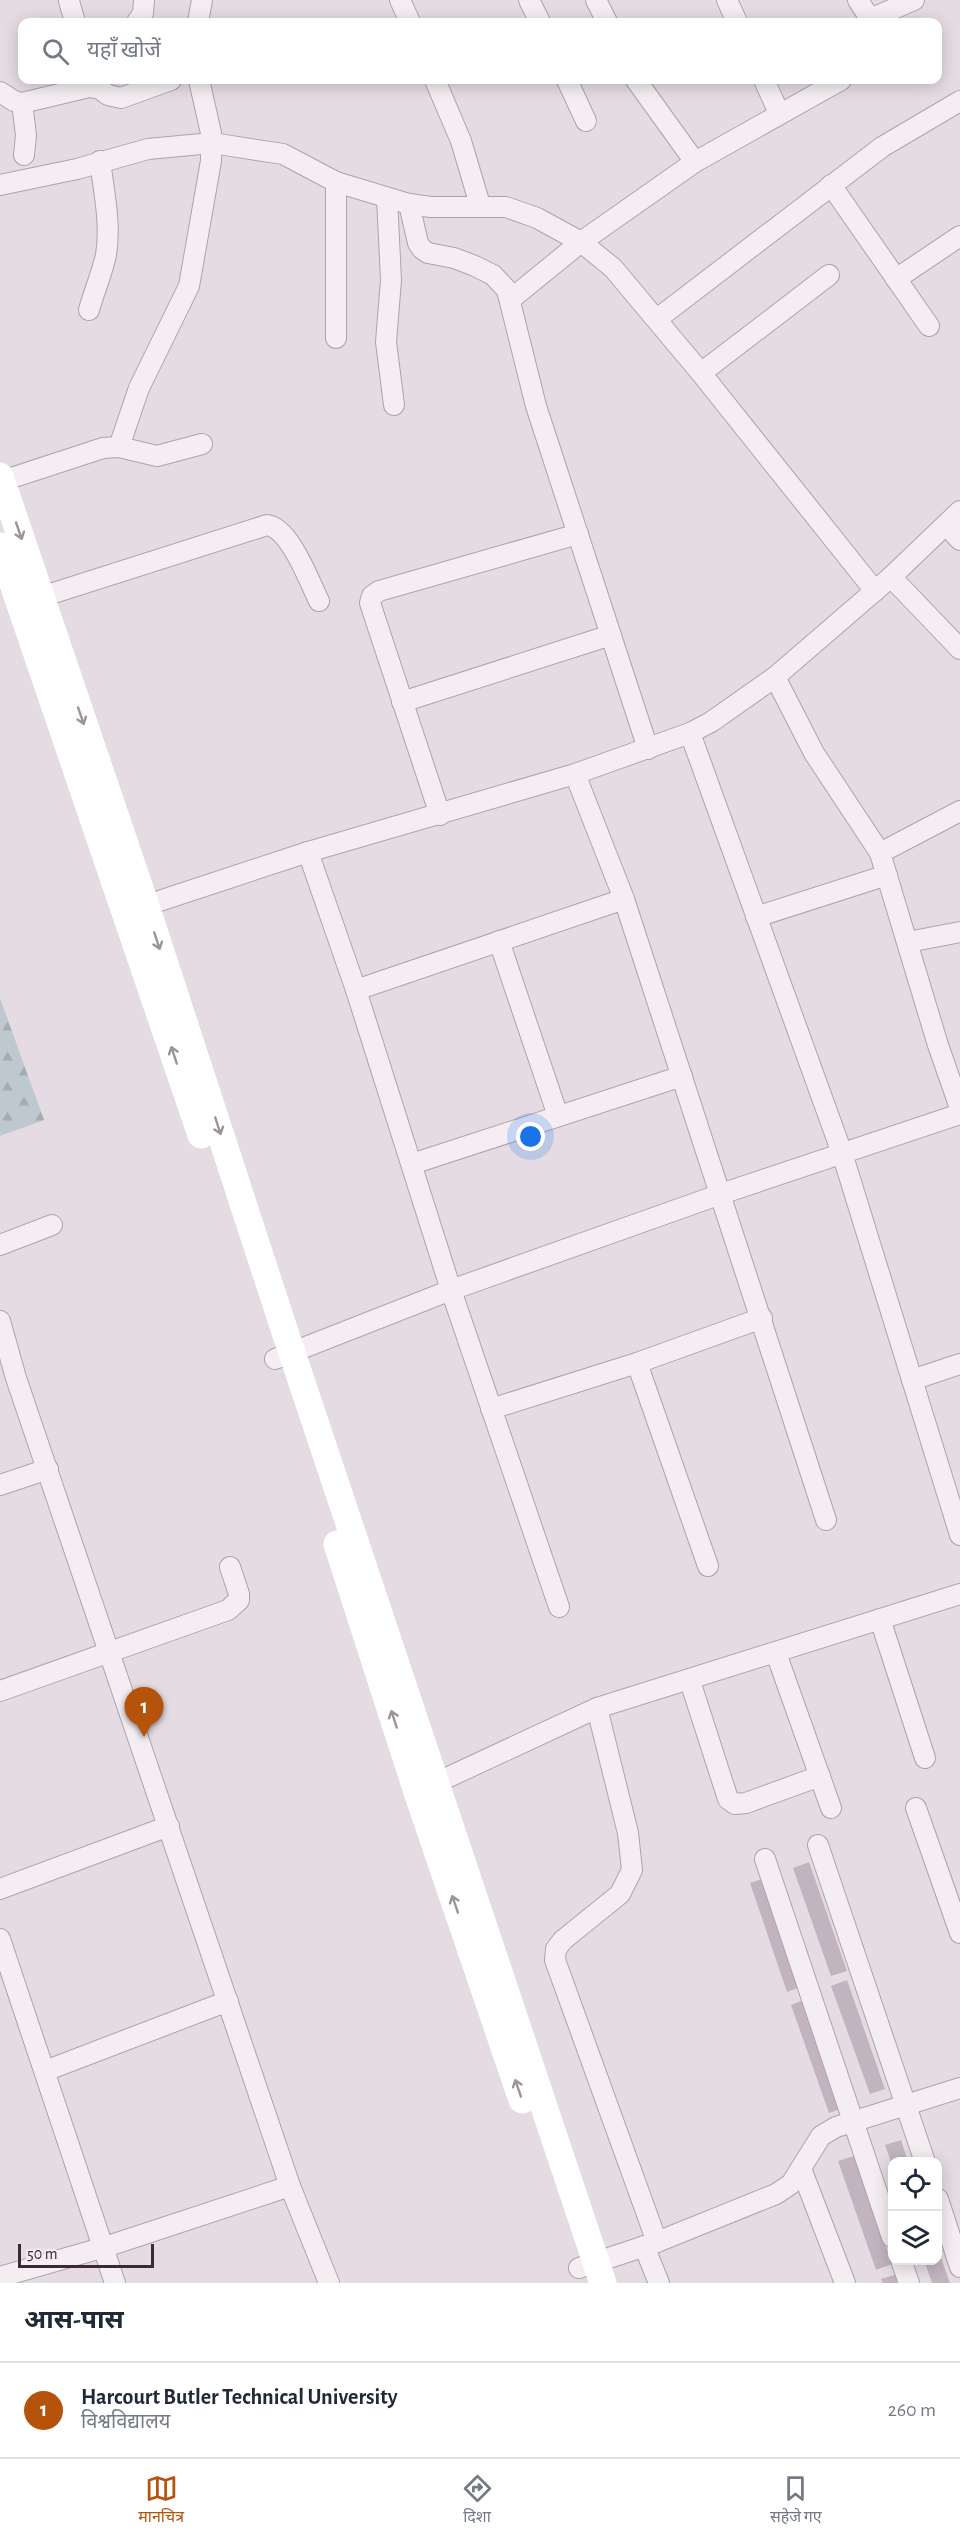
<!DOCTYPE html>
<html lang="hi">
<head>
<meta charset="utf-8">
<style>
  :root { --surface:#fff; --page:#f6f6f7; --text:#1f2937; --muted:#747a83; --line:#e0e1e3; --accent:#b45309 }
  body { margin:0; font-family:"Alegreya Sans","Noto Sans Devanagari",sans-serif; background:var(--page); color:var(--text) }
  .controls { position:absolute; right:18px; bottom:18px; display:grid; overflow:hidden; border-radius:12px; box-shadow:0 3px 15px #0003 }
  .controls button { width:54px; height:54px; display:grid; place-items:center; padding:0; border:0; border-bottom:2px solid var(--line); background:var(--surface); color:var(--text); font:30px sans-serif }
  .scale { position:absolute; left:18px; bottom:15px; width:136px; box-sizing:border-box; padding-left:6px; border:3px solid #3b2736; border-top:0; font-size:16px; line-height:21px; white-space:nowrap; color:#3b2736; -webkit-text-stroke:4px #f3ebf2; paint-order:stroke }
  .you { position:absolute; left:531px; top:1137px; width:21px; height:21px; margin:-15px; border:4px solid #fff; border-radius:50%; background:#1a73e8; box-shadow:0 0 0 9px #1a73e833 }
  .badge { display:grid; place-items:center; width:39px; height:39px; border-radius:50%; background:var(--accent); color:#fff; font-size:20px; font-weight:700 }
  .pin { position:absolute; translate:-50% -50px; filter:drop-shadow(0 2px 3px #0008) }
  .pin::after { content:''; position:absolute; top:32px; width:21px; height:18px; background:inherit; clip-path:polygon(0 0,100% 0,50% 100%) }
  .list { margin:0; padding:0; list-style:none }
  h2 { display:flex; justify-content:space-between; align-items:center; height:78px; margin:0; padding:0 24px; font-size:26px }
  h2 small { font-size:20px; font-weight:400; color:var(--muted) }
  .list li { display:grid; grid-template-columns:39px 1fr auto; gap:18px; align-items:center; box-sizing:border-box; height:96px; padding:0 24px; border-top:2px solid var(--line) }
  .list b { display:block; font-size:22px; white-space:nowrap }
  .list p { margin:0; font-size:20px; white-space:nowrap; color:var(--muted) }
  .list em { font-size:20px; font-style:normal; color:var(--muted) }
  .icon { flex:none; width:33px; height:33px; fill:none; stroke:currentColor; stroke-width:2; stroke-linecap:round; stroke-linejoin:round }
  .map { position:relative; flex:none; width:960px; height:2283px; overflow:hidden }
  .search { position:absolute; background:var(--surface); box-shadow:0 3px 15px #0003; left:18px; right:18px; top:18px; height:66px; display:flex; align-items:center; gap:15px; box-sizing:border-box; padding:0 21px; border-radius:12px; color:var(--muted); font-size:22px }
  .sheet { height:174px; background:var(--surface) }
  nav { display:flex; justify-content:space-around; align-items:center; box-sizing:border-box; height:84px; border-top:2px solid var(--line); background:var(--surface); font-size:16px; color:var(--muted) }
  nav a { display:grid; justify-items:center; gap:3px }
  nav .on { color:var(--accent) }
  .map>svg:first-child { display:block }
  .forest { fill:url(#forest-firs) }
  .building { fill:#c2b4bf }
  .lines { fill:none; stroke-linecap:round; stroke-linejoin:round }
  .street-casing { stroke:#afa2ac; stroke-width:22 }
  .street { stroke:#f4eef3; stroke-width:20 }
  .secondary { stroke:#fff; stroke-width:27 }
  .oneway { stroke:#9d939a }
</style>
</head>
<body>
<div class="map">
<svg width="960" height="2283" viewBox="0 0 960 2283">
  <defs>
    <pattern id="forest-firs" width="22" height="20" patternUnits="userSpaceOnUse" patternTransform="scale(1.5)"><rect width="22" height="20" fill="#bdc9cf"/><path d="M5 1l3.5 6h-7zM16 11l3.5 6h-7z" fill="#a3adb2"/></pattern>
  </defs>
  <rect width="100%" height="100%" fill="#e5dce3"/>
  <polygon class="forest" points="0,998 44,1120 0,1136"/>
  <g class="building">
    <polygon points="809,1862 847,1971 831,1976 793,1868"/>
    <polygon points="765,1878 803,1986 787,1992 750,1883"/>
    <polygon points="847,1980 885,2089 870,2094 831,1986"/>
    <polygon points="806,1999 844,2108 829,2113 791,2005"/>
    <polygon points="901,2140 908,2162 891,2162 885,2145"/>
    <polygon points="854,2156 892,2264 876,2270 838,2161"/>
    <polygon points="941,2258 950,2283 932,2283 925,2263"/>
    <polygon points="897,2274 900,2283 883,2283 881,2279"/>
  </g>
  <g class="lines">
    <g class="street-casing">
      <g id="street">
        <polyline points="400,0 410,22"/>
        <polyline points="529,0 540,22"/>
        <polyline points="596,0 607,22"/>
        <polyline points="727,0 737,22"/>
        <polyline points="858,0 872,22"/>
        <polyline points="69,1 75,22"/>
        <polyline points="870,19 914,0"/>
        <polyline points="137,22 143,13 144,0"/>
        <polyline points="198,22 202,0"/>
        <polyline points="435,80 461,141 480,205"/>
        <polyline points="567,80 586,121"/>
        <polyline points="636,80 695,162"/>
        <polyline points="764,80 779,113"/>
        <polyline points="0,92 14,101 22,103 89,87 100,89 108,95 121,98 171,80"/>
        <polyline points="22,103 26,135 24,155"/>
        <polyline points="336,182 336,338"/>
        <polyline points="0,185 77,169 148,149 212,143 283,154 336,182 409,204 431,207 506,207 537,218 581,242 613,268 701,373 875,591"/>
        <polyline points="831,185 929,326"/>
        <polyline points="387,198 391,280 386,342 394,405"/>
        <polyline points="409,204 418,243 422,249 428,253 454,258 475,266 493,275 507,290 536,406 648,749"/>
        <polyline points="896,279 960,236"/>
        <polyline points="511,299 581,242 695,162 841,80"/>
        <path d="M89,310C94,292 102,273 106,255C111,224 104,192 100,161"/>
        <polyline points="657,319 882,147 960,101"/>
        <polyline points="701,373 829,275"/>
        <polyline points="119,447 139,388 189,286 211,161 211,133 199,80"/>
        <polyline points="2,481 103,448 119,447 157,456 202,444"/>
        <polyline points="946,525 960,540"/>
        <polyline points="891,577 960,649"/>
        <path d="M41,597L267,525C290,528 309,581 319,601"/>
        <polyline points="775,677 814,753 880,853 938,1045 960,1108"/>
        <polyline points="402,702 611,635"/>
        <polyline points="690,733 842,1153 960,1535"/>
        <polyline points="575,774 624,899 826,1520"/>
        <polyline points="440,815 370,603 372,596 379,591 578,534"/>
        <polyline points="308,852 356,990 451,1290 559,1607"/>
        <polyline points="880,853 960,811"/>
        <polyline points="135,909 308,852 575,774 690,733 711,722 775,677 891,577 960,511"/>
        <polyline points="756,917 887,875"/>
        <polyline points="499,941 558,1116"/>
        <polyline points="908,942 960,932"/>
        <polyline points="356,990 624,899"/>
        <polyline points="412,1164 682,1076"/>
        <polyline points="0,1245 52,1225"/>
        <polyline points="0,1321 16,1378 290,2186 329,2283"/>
        <polyline points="275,1359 451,1290 721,1194 960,1114"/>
        <polyline points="637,1363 708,1566"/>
        <polyline points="912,1380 960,1364"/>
        <polyline points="491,1409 637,1363 762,1318"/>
        <polyline points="0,1485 48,1469"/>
        <polyline points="880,1619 925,1758"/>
        <polyline points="776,1653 831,1808"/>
        <polyline points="690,1681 728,1799 735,1804 746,1803 820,1776"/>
        <polyline points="0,1691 228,1610 239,1600 239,1594 230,1567"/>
        <polyline points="597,1708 628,1833 632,1870 620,1894 563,1940 556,1949 555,1960 657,2242"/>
        <polyline points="425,1788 597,1708 960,1594"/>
        <polyline points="916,1808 960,1933"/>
        <polyline points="818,1845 925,2162"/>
        <polyline points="765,1859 892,2237"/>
        <polyline points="0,1889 169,1826"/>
        <polyline points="0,1939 115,2283"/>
        <polyline points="45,2071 228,2001"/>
        <polyline points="802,2171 845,2283"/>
        <polyline points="938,2199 960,2267"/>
        <polyline points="644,2246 659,2283"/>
        <polyline points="901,2260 909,2283"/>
        <polyline points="579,2268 657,2242 776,2194 791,2184 821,2136 836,2127 960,2088"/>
        <polyline points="0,2277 105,2247 290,2186"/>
      </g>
    </g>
    <use href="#street" class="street"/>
    <g class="secondary">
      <polyline points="0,476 146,906 286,1335 603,2283"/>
      <polyline points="0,546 201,1135"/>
      <polyline points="337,1544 417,1792 522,2100"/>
    </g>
  </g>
  <defs><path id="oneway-shaft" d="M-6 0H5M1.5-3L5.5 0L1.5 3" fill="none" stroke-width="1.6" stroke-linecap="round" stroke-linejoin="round" transform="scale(1.5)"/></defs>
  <g class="oneway">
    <use href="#oneway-shaft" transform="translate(19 531) rotate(71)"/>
    <use href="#oneway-shaft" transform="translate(81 716) rotate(71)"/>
    <use href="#oneway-shaft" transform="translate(157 941) rotate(72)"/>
    <use href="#oneway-shaft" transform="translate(174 1055) rotate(-108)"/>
    <use href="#oneway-shaft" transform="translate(218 1126) rotate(72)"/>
    <use href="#oneway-shaft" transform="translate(394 1719) rotate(-108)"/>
    <use href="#oneway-shaft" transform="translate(455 1904) rotate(-109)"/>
    <use href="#oneway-shaft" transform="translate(518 2088) rotate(-109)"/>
  </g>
</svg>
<div class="controls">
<button><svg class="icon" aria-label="locate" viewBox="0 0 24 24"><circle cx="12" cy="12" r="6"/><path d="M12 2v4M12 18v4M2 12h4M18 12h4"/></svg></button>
<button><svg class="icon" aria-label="layers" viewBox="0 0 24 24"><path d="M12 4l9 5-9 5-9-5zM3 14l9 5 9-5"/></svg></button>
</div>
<div class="scale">50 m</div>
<div class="you"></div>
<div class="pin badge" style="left:144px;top:1737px">1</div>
<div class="search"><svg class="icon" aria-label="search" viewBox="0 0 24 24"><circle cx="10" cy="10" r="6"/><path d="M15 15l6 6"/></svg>यहाँ खोजें</div>
</div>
<section class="sheet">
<h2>आस-पास<small></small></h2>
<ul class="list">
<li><span class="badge">1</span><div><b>Harcourt Butler Technical University</b><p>विश्वविद्यालय</p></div><em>260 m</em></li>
</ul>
</section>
<nav>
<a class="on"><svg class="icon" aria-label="map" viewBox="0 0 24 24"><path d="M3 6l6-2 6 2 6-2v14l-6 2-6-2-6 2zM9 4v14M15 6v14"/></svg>मानचित्र</a>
<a><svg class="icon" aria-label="directions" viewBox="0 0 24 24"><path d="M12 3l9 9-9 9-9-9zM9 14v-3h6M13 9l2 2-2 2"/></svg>दिशा</a>
<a><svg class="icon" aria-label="saved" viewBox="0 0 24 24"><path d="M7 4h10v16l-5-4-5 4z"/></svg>सहेजे गए</a>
</nav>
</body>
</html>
